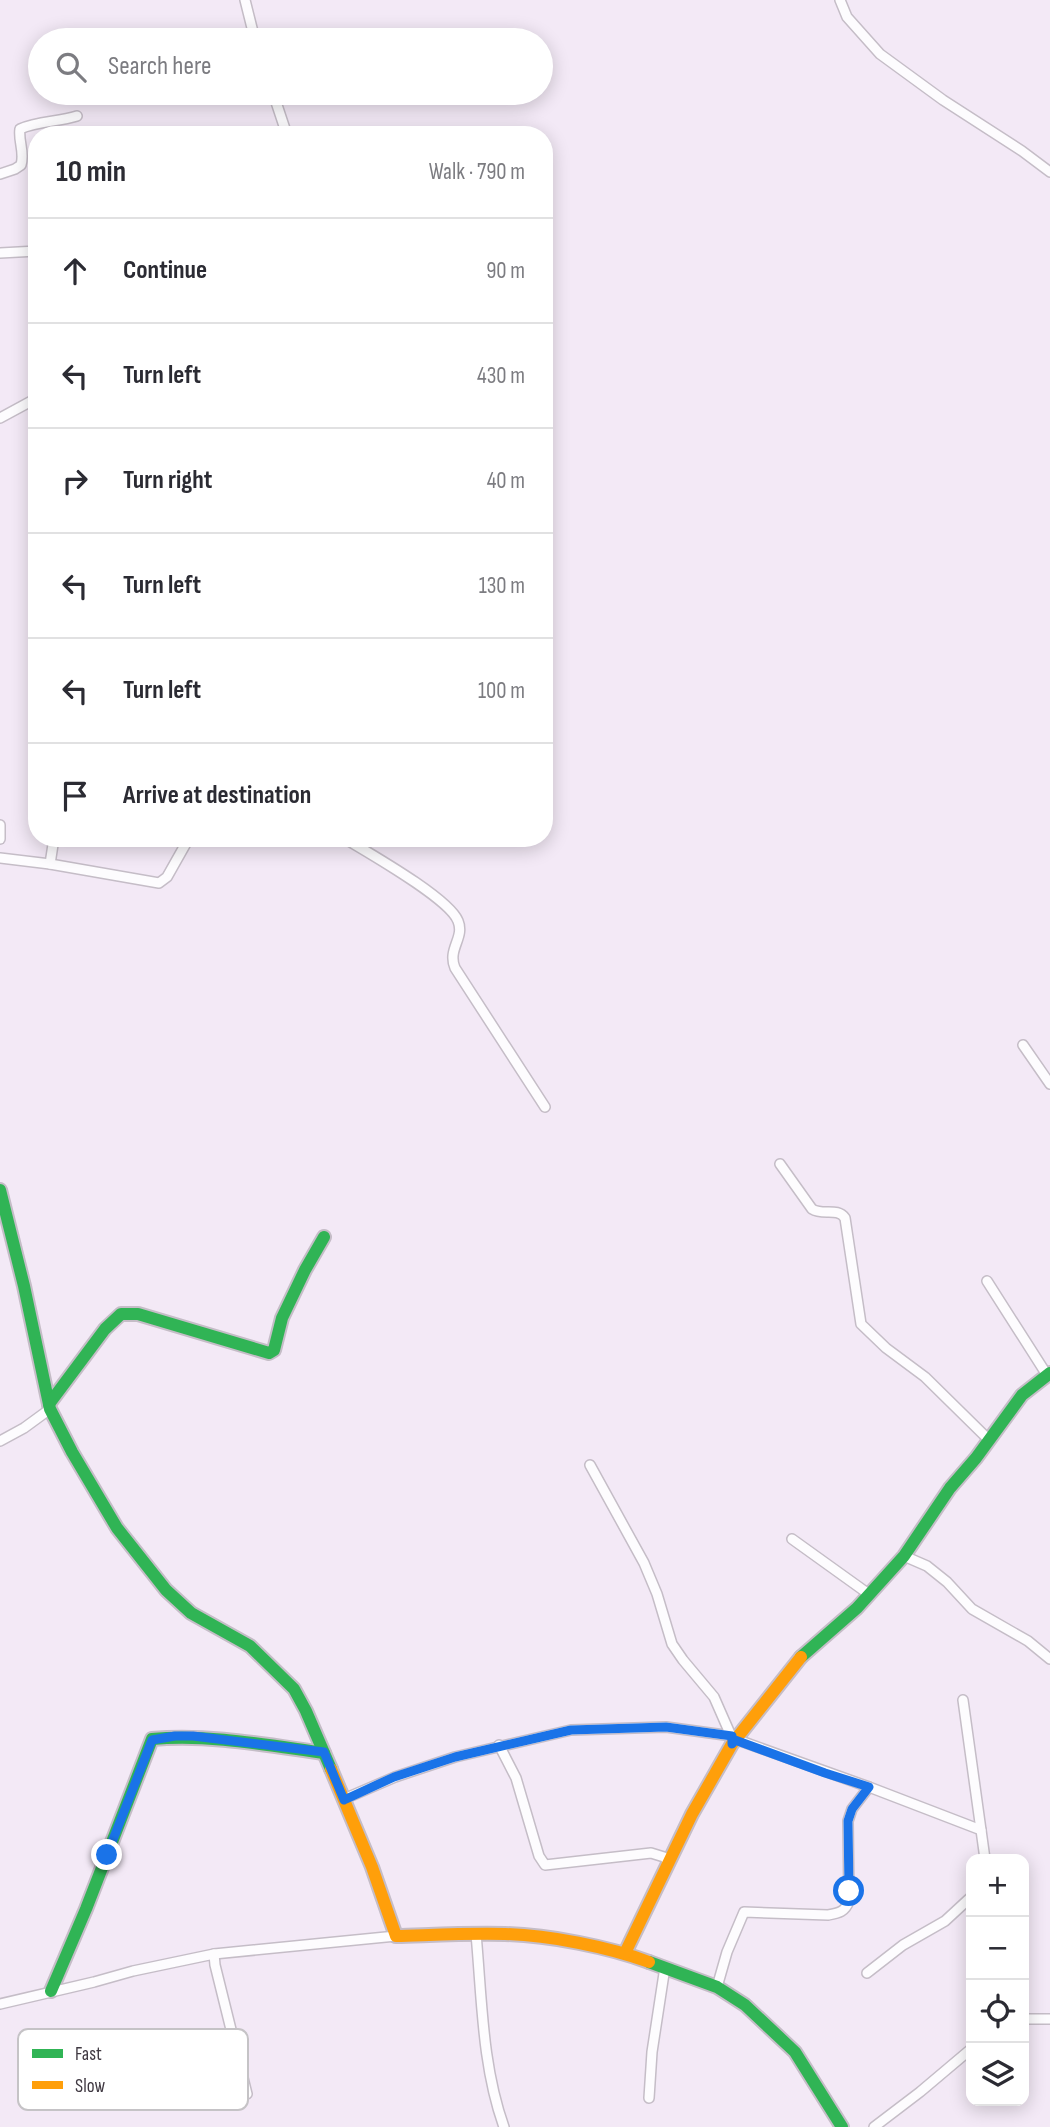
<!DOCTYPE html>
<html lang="en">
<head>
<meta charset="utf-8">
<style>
  :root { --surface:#fff; --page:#f7f7f7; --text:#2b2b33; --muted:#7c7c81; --line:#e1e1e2 }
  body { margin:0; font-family:"Sofia Sans Condensed",sans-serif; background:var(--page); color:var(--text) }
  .controls { position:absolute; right:21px; bottom:21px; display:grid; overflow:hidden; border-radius:14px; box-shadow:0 4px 18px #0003 }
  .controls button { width:63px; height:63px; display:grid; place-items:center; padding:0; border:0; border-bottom:2px solid var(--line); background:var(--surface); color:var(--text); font:35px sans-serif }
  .stop { position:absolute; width:21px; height:21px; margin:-16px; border:5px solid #1a73e8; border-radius:50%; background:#fff }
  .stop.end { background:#1a73e8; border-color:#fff; box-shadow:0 2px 7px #0008 }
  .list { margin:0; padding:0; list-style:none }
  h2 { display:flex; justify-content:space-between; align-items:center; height:91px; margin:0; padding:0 28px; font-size:30px }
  h2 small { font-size:23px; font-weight:400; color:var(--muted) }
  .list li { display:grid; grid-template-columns:46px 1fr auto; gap:21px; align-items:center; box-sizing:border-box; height:105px; padding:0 28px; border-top:2px solid var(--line) }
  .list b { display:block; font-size:26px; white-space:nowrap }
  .list em { font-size:23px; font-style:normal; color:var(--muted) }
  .icon { flex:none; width:38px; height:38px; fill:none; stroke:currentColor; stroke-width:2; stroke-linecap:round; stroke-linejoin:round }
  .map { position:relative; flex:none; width:1050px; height:2127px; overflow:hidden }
  .search { position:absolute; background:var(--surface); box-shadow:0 4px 18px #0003; left:28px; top:28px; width:525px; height:77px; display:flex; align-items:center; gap:18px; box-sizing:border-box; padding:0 24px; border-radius:38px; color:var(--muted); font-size:26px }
  .panel { position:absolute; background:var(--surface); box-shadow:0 4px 18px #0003; left:28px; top:126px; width:525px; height:721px; border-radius:28px }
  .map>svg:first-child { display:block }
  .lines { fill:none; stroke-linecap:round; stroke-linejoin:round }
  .street-casing { stroke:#c5bdc7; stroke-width:12 }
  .fast-casing { stroke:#c5bdc7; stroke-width:16 }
  .slow-casing { stroke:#c5bdc7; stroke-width:16 }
  .street { stroke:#fdfcfe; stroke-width:9 }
  .fast { stroke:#30b455; stroke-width:12 }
  .slow { stroke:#ff9f0a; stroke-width:12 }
  .route { stroke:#1a73e8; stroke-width:9 }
  .key { fill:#fff; stroke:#c5c3c6; stroke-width:2 }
  .key-label { font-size:19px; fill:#3f3841 }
</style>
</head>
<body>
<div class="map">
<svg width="1050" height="2127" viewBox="0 0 1050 2127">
  <rect width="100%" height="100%" fill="#f3e9f6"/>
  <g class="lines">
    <g class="street-casing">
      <g id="street">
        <polyline points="245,0 255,40"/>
        <polyline points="840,0 847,17 880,54 943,100 1022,151 1050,172"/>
        <polyline points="273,93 287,135"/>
        <path d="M0,174L15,169L21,165C25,152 18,141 20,129C38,121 58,122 77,116"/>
        <polyline points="0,253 37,251"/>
        <polyline points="0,418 37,398"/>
        <polyline points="0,825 0,839"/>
        <path d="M344,838C367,852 449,898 458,921C465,938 447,949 455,968L545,1107"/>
        <polyline points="0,858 50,864 159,883 167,877 189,838"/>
        <polyline points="50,864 54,838"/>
        <polyline points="1023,1045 1050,1084"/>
        <path d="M780,1164L812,1209C823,1216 837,1207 845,1218L861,1324L886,1348L925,1377L988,1439"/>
        <polyline points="987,1281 1047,1375"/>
        <polyline points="0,1441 24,1428 50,1409"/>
        <polyline points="590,1465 644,1563 657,1594 672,1644 683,1660 714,1697 732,1738"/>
        <polyline points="792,1539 870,1595"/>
        <polyline points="904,1556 927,1566 947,1582 972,1609 1028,1641 1050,1659"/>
        <polyline points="963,1700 981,1830"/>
        <polyline points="735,1739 869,1787 981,1830 985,1859"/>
        <polyline points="499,1745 516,1778 539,1856 545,1865 651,1853 664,1857 669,1862"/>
        <polyline points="344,1799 395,1777 455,1757 571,1730 666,1727 732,1736"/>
        <path d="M476,1934C482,1999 482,2066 504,2127"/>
        <polyline points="214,1954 215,1965 247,2094"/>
        <polyline points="867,1973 903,1945 945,1921 971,1897"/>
        <path d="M717,1987L727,1952L744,1912L828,1915C839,1913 845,1912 849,1901L848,1821L852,1809L869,1787"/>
        <polyline points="0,2004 94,1982 133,1971 214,1954 396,1936"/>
        <polyline points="1024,2019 1050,2019"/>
        <polyline points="649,2098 652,2052 665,1967"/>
        <polyline points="874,2127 920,2092 971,2049"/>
      </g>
    </g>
    <g class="fast-casing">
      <g id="fast">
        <polyline points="0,1190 24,1286 50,1409 72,1452 117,1528 166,1590 191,1613 250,1646 294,1689 306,1711 331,1769"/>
        <polyline points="49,1404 105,1329 121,1314 138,1314 269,1353 274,1350 282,1318 305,1270 324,1237"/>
        <polyline points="801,1657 857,1608 904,1556 950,1488 976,1458 1022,1395 1050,1373"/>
        <polyline points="649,1962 717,1987 745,2005 795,2052 842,2127"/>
        <path d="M51,1991L86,1909L152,1739C210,1734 266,1745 324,1753"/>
      </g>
    </g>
    <g class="slow-casing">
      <g id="slow">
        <path d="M331,1769L372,1867L396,1936C432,1935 469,1933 505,1934C548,1935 609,1947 649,1962"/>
        <polyline points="625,1953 692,1814 732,1744 801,1657"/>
      </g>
    </g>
    <use href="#street" class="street"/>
    <use href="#fast" class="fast"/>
    <use href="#slow" class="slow"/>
  </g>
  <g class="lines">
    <polyline class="route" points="107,1855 152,1740 175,1736 193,1736 324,1752 344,1800 394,1777 455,1757 571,1730 666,1727 732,1736 732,1744 735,1740 825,1773 869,1787 852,1809 848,1821 849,1891"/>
  </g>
  <rect x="18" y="2029" width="230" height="81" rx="10" class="key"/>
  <rect x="32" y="2049" width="31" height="9" fill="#30b455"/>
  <rect x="32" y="2081" width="31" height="8" fill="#ff9f0a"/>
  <g class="key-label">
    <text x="75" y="2060">Fast</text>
    <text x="75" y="2092">Slow</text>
  </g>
</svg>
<div class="controls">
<button>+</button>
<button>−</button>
<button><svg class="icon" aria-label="locate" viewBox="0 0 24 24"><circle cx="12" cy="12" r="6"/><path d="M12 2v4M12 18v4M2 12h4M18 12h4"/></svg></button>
<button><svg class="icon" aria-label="layers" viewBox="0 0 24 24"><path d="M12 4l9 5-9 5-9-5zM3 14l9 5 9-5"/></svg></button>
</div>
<div class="stop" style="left:849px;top:1891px"></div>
<div class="stop end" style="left:107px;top:1855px"></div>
<div class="search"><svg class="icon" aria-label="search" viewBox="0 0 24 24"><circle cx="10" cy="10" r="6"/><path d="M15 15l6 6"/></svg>Search here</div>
<section class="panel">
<h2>10 min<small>Walk · 790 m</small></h2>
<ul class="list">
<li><svg class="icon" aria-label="ahead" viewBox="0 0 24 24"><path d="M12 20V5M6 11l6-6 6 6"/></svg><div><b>Continue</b></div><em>90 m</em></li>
<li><svg class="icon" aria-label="left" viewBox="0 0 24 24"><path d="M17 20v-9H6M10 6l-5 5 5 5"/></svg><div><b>Turn left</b></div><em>430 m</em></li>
<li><svg class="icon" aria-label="right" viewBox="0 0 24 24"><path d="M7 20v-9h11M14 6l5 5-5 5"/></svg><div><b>Turn right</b></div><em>40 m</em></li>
<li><svg class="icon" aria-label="left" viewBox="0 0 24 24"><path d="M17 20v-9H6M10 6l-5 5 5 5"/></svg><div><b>Turn left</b></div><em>130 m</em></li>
<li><svg class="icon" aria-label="left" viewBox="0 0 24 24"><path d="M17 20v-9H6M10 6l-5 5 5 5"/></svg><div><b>Turn left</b></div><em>100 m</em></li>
<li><svg class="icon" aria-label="arrive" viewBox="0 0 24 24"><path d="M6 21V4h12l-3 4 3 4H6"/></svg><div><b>Arrive at destination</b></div></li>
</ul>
</section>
</div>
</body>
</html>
